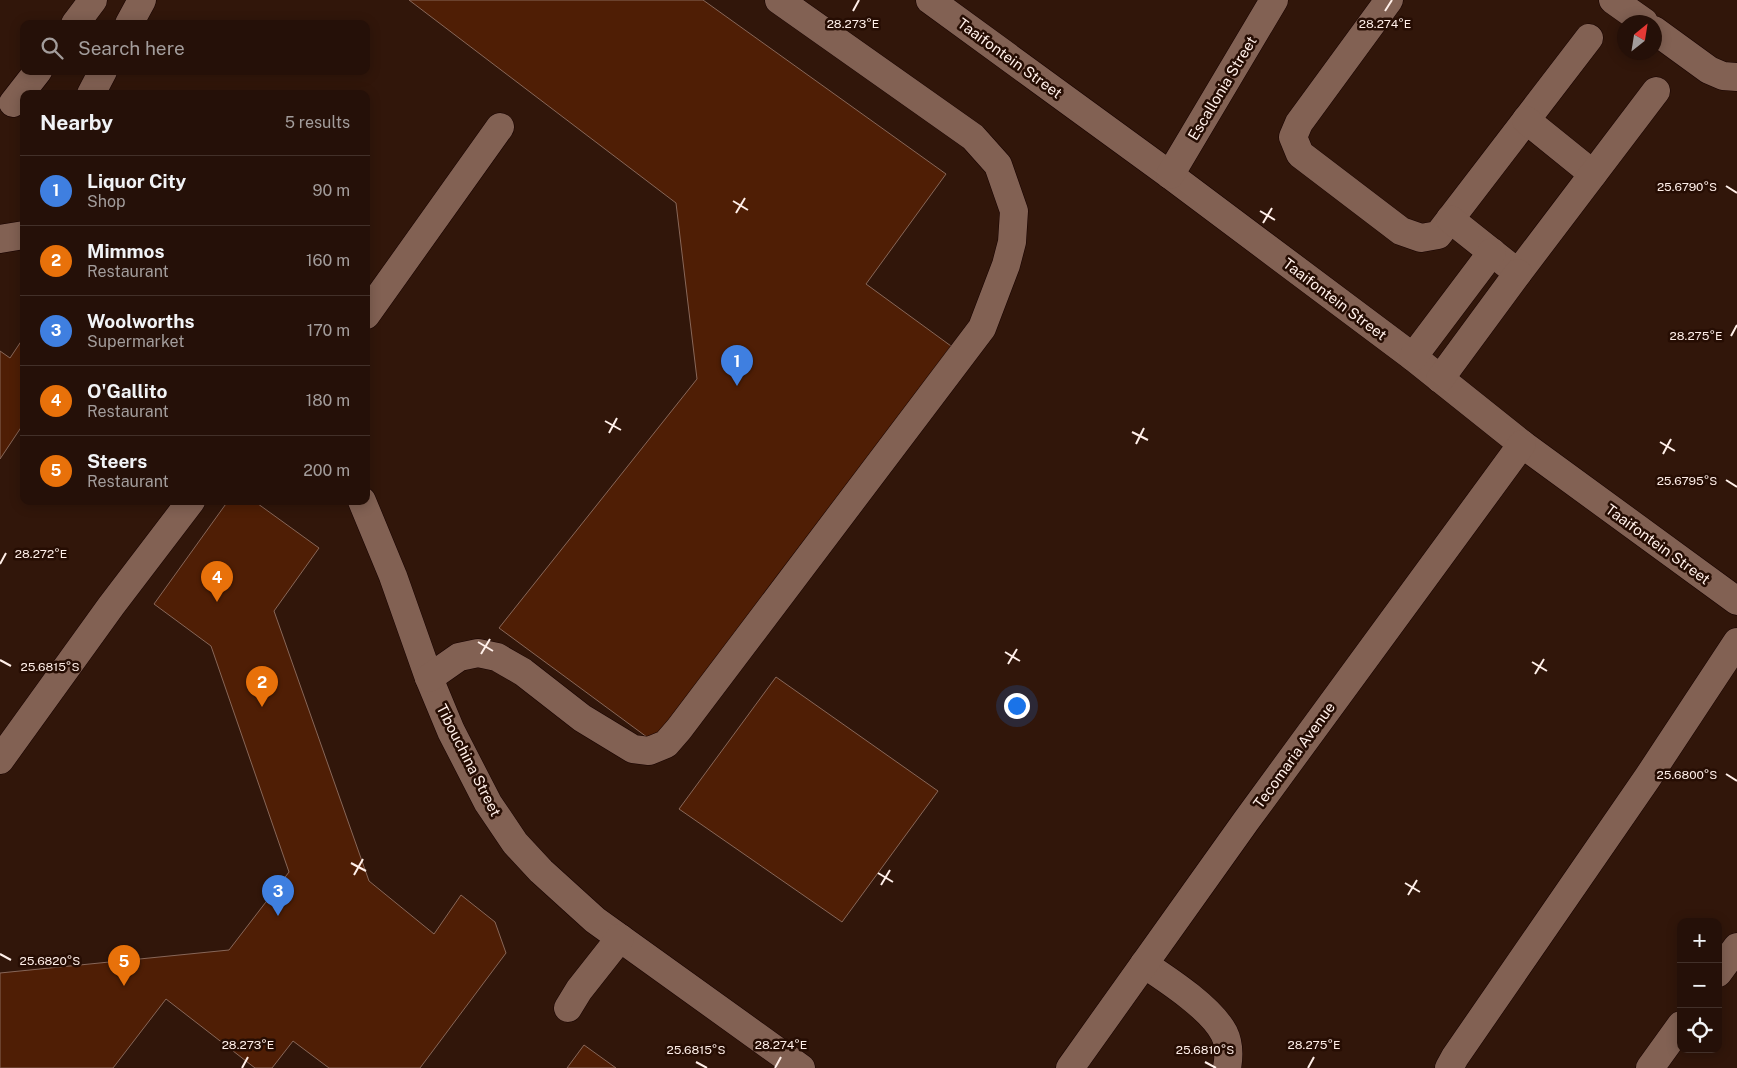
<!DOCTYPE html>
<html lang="en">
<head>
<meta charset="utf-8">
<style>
  :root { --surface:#251008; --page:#311e16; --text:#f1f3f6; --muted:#a39d9c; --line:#423029; --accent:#db2777 }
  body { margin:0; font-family:"Public Sans",sans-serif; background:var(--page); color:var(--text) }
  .controls { position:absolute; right:15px; bottom:15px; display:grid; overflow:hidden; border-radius:10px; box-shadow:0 2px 12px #0003 }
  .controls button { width:45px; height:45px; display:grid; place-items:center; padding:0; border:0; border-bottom:1px solid var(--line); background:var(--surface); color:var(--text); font:25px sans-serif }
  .compass { position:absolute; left:1617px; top:15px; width:45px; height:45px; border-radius:50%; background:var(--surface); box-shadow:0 2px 12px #0003; rotate:30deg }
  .you { position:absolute; left:1016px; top:705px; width:18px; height:18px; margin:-12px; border:4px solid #fff; border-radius:50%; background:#1a73e8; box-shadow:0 0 0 8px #1a73e833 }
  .badge { display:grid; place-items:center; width:32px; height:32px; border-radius:50%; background:var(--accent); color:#fff; font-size:16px; font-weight:700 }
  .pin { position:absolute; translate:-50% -41px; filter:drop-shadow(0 1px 2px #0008) }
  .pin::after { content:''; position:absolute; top:26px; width:18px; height:15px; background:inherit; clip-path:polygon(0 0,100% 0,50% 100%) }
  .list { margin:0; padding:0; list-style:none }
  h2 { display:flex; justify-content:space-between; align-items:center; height:65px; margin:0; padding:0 20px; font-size:21px }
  h2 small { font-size:16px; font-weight:400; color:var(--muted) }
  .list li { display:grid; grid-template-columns:32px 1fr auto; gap:15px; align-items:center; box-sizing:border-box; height:70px; padding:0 20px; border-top:1px solid var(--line) }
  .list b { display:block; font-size:19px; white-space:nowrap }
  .list p { margin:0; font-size:16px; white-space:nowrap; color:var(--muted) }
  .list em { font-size:16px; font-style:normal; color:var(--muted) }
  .icon { flex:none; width:28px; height:28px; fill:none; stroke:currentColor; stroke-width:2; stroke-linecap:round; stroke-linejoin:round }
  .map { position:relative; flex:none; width:1737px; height:1068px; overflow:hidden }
  .search { position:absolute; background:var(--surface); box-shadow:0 2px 12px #0003; left:20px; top:20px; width:350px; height:55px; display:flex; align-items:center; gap:12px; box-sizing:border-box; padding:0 18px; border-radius:10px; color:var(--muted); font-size:19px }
  .panel { position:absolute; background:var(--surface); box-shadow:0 2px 12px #0003; left:20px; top:90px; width:350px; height:415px; border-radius:10px }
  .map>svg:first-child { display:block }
  .building { fill:#4f1e05; stroke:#886759 }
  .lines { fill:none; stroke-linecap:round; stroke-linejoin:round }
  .minor-casing { stroke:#170200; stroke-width:29 }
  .minor { stroke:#826153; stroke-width:28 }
  .ticks { fill:none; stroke:#ffefe9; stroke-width:2 }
  .labels { text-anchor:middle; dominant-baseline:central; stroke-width:5; stroke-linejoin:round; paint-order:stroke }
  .street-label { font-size:15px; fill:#ffefe9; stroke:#260d03 }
  .ticks-label { font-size:12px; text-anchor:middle; fill:#ffefe9; stroke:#260d03; stroke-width:5; stroke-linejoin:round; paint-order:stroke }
</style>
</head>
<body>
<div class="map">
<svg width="1737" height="1068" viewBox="0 0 1737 1068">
  <rect width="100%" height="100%" fill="#31160a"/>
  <g class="building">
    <polygon points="409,0 703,0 946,174 866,284 951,346 655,743 499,628 697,379 676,203"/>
    <polygon points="24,337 24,423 0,459 0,351 10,358"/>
    <polygon points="228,501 254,501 319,548 274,611 369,881 434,934 461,895 495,922 506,953 420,1068 329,1068 293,1041 272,1068 255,1068 166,999 113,1068 0,1068 0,973 229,950 289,872 211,646 154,604"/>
    <polygon points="776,677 938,791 842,922 679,809"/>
    <polygon points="584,1045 616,1068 567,1068"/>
  </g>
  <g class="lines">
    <g class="minor-casing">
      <g id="minor">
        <polyline points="930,0 1170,175 1413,357 1522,444 1737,601"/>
        <polyline points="1389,0 1299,123 1293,137 1300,154 1401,231 1421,238 1438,235 1589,38"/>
        <polyline points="1613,0 1644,22"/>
        <polyline points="75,24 93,0"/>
        <polyline points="129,24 142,0"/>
        <polyline points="1654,30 1709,70 1723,76 1737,77"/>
        <polyline points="91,94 103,71"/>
        <polyline points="13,103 38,71"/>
        <polyline points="1526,120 1593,174"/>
        <polyline points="1170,175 1274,0"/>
        <polyline points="1450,219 1518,273 1656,91"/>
        <polyline points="0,239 24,235"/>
        <polyline points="366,315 500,127"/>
        <polyline points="1413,357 1492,252"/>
        <polyline points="1440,379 1518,273"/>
        <polyline points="362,501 393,576 429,678 451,731 488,803 515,843 541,871 595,920 801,1068"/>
        <polyline points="429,678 459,657 478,653 497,657 523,672 582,718 633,749 649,751 666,744 679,729 982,328 1006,265 1012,242 1014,211 998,165 973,137 779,0"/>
        <polyline points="0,760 111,606 191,501"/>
        <path d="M1144,964C1168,980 1211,1008 1224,1033C1229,1043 1229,1057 1227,1068"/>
        <polyline points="1718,973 1737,947"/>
        <polyline points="568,1008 579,990 620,938"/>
        <polyline points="1070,1068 1246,821 1522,444"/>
        <polyline points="1449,1068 1455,1057 1648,777 1737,642"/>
        <polyline points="1650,1068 1681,1025"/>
      </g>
    </g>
    <use href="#minor" class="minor"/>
  </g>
  <path class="ticks" d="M853,11L859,0M1385,11L1392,0M1726,186L1737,193M733,201L748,210M1260,211L1275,220M736,213L745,198M1263,223L1272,208M1731,336L1737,325M605,421L621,430M1132,432L1148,440M609,433L617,418M1660,442L1675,451M1136,444L1144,428M1663,454L1671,439M1726,480L1737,487M0,564L6,553M478,642L493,651M1005,652L1020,661M481,654L490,639M0,660L11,666M1532,662L1547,671M1008,664L1017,649M1535,674L1544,659M1726,774L1737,781M351,863L366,871M878,873L893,882M354,875L363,859M1405,883L1420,892M881,885L890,870M1408,895L1417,880M0,954L11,960M696,1062L707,1068M1205,1062L1216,1068M242,1068L248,1057M775,1068L781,1057M1308,1068L1314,1057"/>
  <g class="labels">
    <g class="street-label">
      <text transform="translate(1010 58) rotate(36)">Taaifontein Street</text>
      <text transform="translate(1222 88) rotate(-59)">Escallonia Street</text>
      <text transform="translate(1335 299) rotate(37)">Taaifontein Street</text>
      <text transform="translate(1658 544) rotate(36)">Taaifontein Street</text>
      <text transform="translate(1294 755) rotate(-54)">Tecomaria Avenue</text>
      <text transform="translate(469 760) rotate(63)">Tibouchina Street</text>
    </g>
  </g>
  <g class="ticks-label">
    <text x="853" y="28">28.273°E</text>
    <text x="1385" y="28">28.274°E</text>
    <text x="1687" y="191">25.6790°S</text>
    <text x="1696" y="340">28.275°E</text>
    <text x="1687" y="485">25.6795°S</text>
    <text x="41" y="558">28.272°E</text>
    <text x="50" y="671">25.6815°S</text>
    <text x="1687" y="779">25.6800°S</text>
    <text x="50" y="965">25.6820°S</text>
    <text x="248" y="1049">28.273°E</text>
    <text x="781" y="1049">28.274°E</text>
    <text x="1314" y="1049">28.275°E</text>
    <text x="696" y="1054">25.6815°S</text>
    <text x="1205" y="1054">25.6810°S</text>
  </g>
</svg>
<div class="controls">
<button>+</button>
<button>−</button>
<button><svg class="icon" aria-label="locate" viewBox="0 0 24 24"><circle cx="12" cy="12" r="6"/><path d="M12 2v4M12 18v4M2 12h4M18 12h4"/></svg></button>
</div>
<svg class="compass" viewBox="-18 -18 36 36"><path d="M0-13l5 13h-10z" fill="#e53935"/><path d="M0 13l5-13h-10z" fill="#a39d9c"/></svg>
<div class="you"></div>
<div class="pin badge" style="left:737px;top:386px;background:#3f7fe0">1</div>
<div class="pin badge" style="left:262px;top:707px;background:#e8710a">2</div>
<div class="pin badge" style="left:278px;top:916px;background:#3f7fe0">3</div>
<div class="pin badge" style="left:217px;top:602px;background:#e8710a">4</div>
<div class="pin badge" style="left:124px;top:986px;background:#e8710a">5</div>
<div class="search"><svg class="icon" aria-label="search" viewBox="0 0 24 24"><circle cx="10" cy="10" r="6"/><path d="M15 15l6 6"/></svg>Search here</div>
<section class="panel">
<h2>Nearby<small>5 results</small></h2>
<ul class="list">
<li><span class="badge" style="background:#3f7fe0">1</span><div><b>Liquor City</b><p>Shop</p></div><em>90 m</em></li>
<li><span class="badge" style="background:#e8710a">2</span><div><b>Mimmos</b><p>Restaurant</p></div><em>160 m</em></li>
<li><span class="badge" style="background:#3f7fe0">3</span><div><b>Woolworths</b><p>Supermarket</p></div><em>170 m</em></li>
<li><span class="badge" style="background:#e8710a">4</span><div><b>O'Gallito</b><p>Restaurant</p></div><em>180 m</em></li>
<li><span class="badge" style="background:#e8710a">5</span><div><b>Steers</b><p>Restaurant</p></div><em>200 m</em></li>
</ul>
</section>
</div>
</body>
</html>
